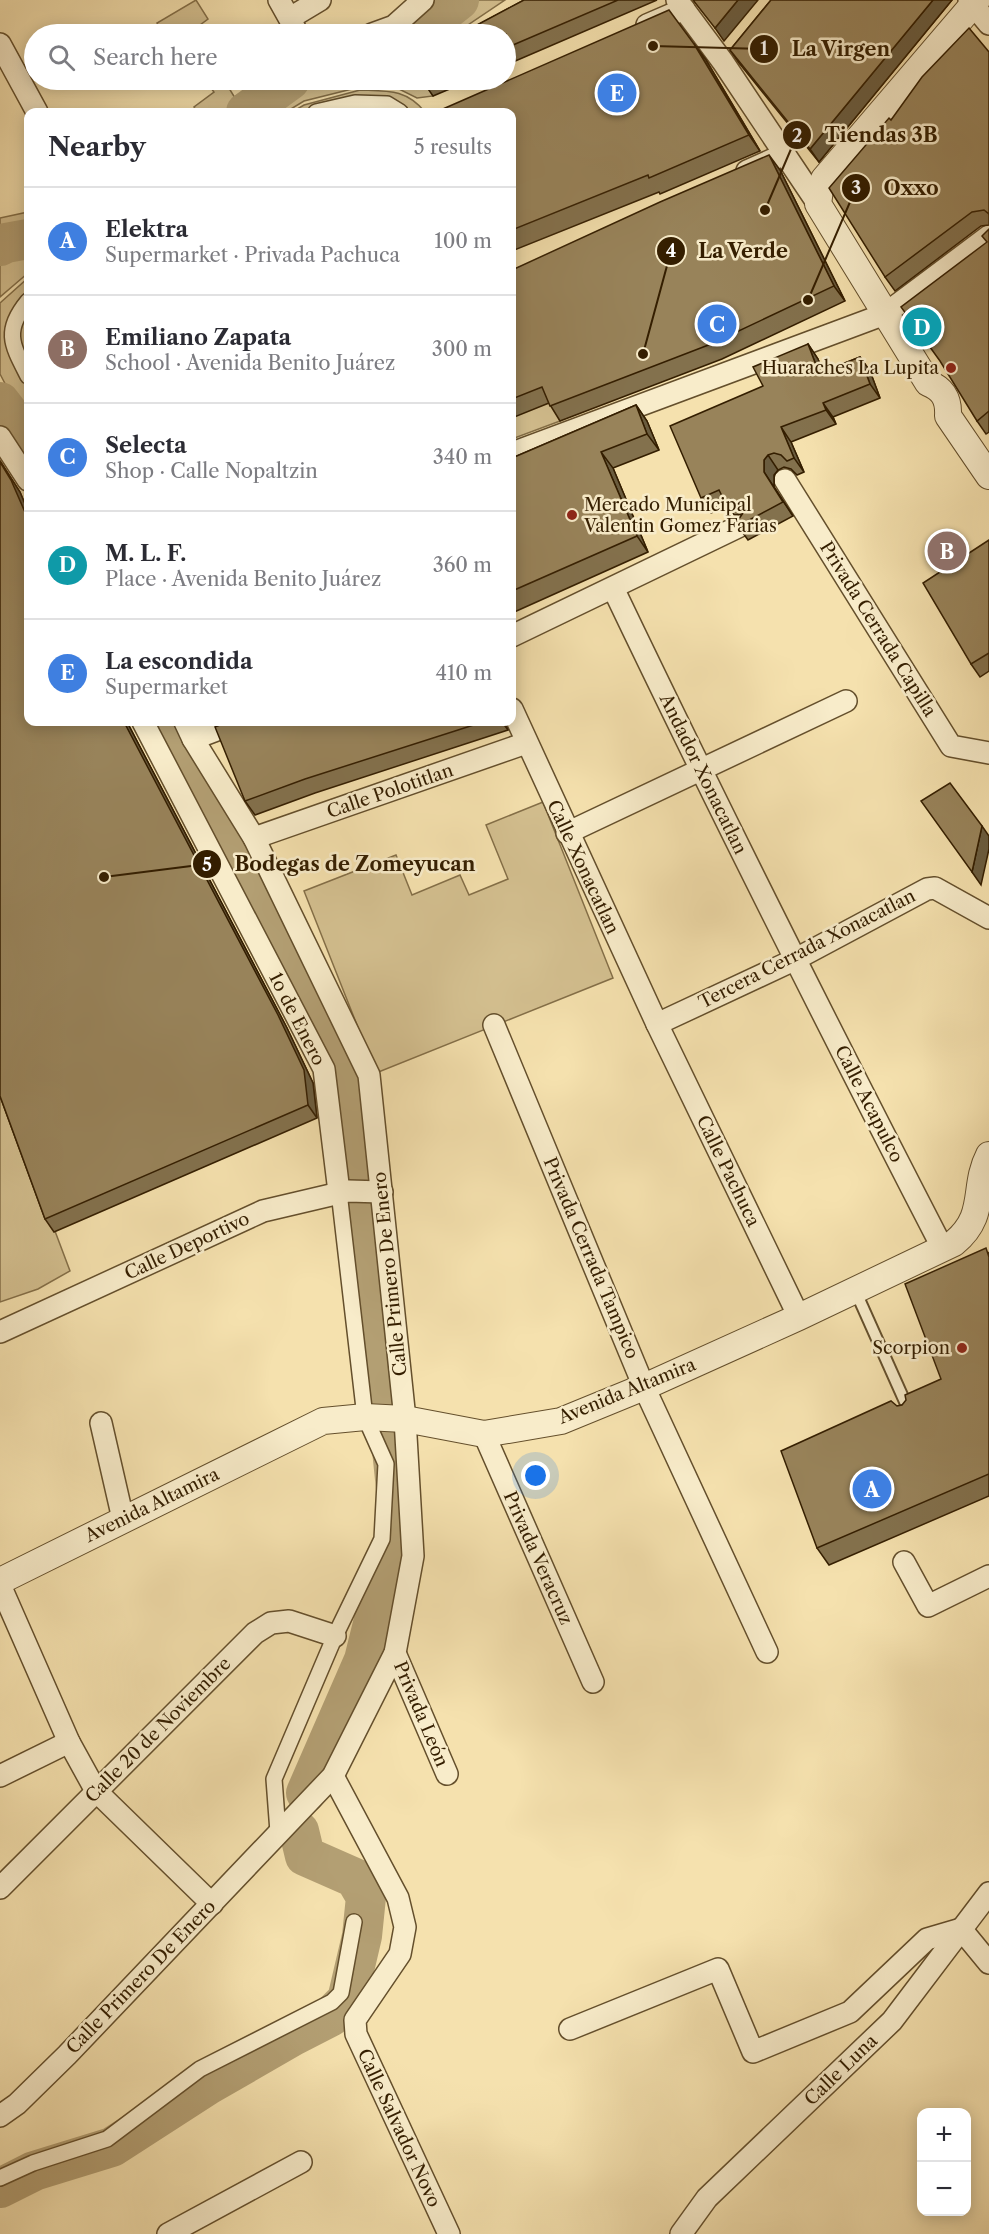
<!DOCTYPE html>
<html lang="en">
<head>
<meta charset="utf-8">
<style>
  :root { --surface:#fff; --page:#f2f2f3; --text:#2b2b33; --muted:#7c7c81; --line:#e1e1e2; --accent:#8f2418 }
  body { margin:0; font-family:"Libre Caslon Text",serif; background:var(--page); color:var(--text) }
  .controls { position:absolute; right:18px; bottom:18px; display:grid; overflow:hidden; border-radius:12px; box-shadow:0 3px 15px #0003 }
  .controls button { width:54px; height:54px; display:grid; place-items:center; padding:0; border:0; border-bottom:2px solid var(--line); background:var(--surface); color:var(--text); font:30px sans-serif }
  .you { position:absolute; left:536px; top:1476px; width:21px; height:21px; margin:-15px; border:4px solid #fff; border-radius:50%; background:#1a73e8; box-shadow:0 0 0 9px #1a73e833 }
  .badge { display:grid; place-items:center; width:39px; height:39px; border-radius:50%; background:var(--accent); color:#fff; font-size:20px; font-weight:700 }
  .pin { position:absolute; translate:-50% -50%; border:3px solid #fff; box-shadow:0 2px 6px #0006 }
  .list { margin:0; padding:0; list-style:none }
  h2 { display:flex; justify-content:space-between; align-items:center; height:78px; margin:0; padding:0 24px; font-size:26px }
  h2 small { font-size:20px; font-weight:400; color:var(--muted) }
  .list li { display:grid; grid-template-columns:39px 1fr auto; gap:18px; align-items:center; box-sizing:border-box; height:108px; padding:0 24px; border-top:2px solid var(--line) }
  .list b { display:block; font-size:22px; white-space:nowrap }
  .list p { margin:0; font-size:20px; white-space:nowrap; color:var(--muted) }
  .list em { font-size:20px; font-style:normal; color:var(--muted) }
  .icon { flex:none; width:33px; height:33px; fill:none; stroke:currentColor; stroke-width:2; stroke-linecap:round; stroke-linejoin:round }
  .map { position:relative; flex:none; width:989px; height:2234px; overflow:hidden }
  .search { position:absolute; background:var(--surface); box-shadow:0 3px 15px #0003; left:24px; top:24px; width:492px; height:66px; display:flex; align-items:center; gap:15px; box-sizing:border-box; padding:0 21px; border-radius:33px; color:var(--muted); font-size:22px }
  .panel { position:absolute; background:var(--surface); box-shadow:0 3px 15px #0003; left:24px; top:108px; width:492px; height:618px; border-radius:12px }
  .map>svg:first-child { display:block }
  .green { fill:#d4c090; stroke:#846f48; stroke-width:1.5 }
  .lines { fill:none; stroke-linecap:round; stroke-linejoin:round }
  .river { stroke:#b39f73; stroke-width:40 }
  .service-casing { stroke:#644f2c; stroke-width:14 }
  .pedestrian-casing { stroke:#644f2c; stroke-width:18 }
  .minor-casing { stroke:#644f2c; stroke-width:24 }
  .tertiary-casing { stroke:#644f2c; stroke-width:28 }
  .service { stroke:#f8ecca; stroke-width:10 }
  .pedestrian { stroke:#f8ecca; stroke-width:15 }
  .minor { stroke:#f8ecca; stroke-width:21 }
  .tertiary { stroke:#f8ecca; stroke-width:26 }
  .wall { fill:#83714d; stroke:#341e00; stroke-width:1.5 }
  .shaded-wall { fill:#6a5c3f; stroke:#341e00; stroke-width:1.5 }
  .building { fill:#98835a; stroke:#341e00; stroke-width:1.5 }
  .poi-dot { fill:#8f2418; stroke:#f8ecca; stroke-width:2 }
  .labels { text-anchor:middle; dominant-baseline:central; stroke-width:5; stroke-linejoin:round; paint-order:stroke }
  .poi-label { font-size:18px; fill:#341e00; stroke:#f8ecca; text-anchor:end }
  .street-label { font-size:18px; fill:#341e00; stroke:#f8ecca }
  .leader { fill:none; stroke:#341e00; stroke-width:2 }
  .callout-dot { fill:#341e00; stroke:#f8ecca; stroke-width:2 }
  .mark-label { font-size:18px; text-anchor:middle; font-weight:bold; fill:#fff }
  .callout-label { font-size:20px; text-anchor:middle; font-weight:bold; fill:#341e00; stroke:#f8ecca; stroke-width:5; stroke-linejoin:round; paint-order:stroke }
</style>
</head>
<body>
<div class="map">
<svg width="989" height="2234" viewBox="0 0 989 2234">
  <rect width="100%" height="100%" fill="#f5e1ae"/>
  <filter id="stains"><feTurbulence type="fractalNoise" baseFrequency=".00333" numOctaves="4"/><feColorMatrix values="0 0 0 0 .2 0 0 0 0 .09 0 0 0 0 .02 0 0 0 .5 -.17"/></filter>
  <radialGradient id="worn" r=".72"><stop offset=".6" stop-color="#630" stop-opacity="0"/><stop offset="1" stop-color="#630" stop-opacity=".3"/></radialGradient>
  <g class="green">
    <polygon points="196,0 208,19 196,28 199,34 163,34 157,23"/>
    <polygon points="470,0 505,0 465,27 463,34 426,34"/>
    <polygon points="205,80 224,80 235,98 247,92 271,103 297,83 308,80 424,80 433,96 417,98 395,87 360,87 304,101 286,112 197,112 194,107 214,92"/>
    <path d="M360,90C388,91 406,89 425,112H292L304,105Z"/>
    <polygon points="28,212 28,273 0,297 0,218"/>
    <polygon points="28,278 28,415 10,393 0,374 0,303"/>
    <polygon points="512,307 560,421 512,439"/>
    <polygon points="543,802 613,978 376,1073 304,891 396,855 412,895 460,875 469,895 508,879 486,825"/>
    <polygon points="0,1085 70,1271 38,1289 0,1302"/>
  </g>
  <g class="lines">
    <g class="river">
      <polyline points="410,34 426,26 459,0"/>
      <polyline points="246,112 290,80"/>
      <polyline points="0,246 6,243 28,239"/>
      <polyline points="0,402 28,438"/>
      <polyline points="168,722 181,749 355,1069 361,1191 380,1398 391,1440 399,1518 364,1660 306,1793"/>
      <polyline points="0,2188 34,2171 112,2147 208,2085 293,2036 330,2017 347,2000 362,1936 366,1897 355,1878 305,1856 299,1831"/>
    </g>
    <g class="service-casing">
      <polyline id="service" points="855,1290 910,1413"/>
    </g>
    <g class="pedestrian-casing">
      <g id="pedestrian">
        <polyline points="316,112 355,103 387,104 400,112"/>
        <path d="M28,301C3,331 12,345 28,376"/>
        <polyline points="278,1832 274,1779 335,1636 382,1539 386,1464 365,1417 339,1192"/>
        <polyline points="0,2178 33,2163 107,2139 200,2069 332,2002 341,1993 354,1922"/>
      </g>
    </g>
    <g class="minor-casing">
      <g id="minor">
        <polyline points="279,0 298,34"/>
        <polyline points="677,0 723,62 818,204"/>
        <polyline points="969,0 989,24"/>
        <polyline points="290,18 320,0"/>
        <polyline points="647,25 684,9"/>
        <polyline points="372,34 394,26 423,0"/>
        <polyline points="0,44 37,112"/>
        <polyline points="747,171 785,154"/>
        <polyline points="0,437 28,480"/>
        <polyline points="512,453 885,314 989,236"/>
        <polyline points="785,480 951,746 989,753"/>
        <path d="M613,588C719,810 830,1030 943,1249"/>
        <polyline points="512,636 740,526"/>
        <polyline points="512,709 657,1024 799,1317"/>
        <polyline points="143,722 324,1069 339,1192"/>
        <polyline points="193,739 238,722"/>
        <polyline points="567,833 846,701"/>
        <polyline points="254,838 526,743"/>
        <polyline points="657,1024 794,960 927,889 935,888 989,918"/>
        <polyline points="494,1025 644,1387 767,1652"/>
        <polyline points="0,1332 263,1211 348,1191 382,1192"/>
        <polyline points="101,1423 123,1519"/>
        <polyline points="484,1434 593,1682"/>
        <polyline points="904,1562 928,1606 989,1576"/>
        <polyline points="0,1585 69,1742 96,1791 212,1904"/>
        <polyline points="395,1653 447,1774"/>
        <polyline points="0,1776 69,1742"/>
        <polyline points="333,1776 398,1898 405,1927 400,1954 355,2020 356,2034 449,2234"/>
        <polyline points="0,1888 255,1633 271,1623 289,1621 335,1636"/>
        <polyline points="570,2029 718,1969 753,2052 850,2012 927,1939 961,1929 989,1963"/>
        <polyline points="0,2116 17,2104 67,2055 333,1776 395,1653 413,1556 405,1419 369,1075 254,838 193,739 185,722"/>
        <polyline points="168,2234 301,2162"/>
        <polyline points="681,2234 707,2198 892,2021 989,1893"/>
      </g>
    </g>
    <g class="tertiary-casing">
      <g id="tertiary">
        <path d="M977,0L824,179L820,190L818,204L928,383C943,389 949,399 948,416L989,476"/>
        <path d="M0,1581L323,1421L365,1417L405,1419L484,1434L561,1421L644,1387L799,1317L954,1243C988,1215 972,1188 989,1155"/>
      </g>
    </g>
    <use href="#service" class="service"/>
    <use href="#pedestrian" class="pedestrian"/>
    <use href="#minor" class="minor"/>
    <use href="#tertiary" class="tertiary"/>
  </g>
  <g class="wall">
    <polygon points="524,0 657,0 506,65 506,34 465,32"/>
    <polygon points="771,0 952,0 819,162 739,63 730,50"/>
    <polygon points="694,44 706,60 760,151 660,194 659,192 512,251 512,112"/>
    <polygon points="989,52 989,225 981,226 895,291 885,277 891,120"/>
    <polygon points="422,80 471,80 433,96"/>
    <polygon points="780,170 845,301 722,359 560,421 549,403 512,418 512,270"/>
    <polygon points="989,229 989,432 986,434 977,421"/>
    <polygon points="808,344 818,359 823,372 860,357 870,371 880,398 833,417 836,424 791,442 804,472 797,475 791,469 784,467 778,470 774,475 774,487 793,516 748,540 738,526 742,514 734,515 728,505 711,513 701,498 763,386"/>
    <polygon points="636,405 647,421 659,450 613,468 648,552 512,613 512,458"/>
    <polygon points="0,461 20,492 28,511 28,722 127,722 287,1028 313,1083 317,1118 54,1232 45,1219 0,1096"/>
    <polygon points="989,540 989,671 980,677 971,664"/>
    <polygon points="227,722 504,722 508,730 315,793 255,815 245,801"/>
    <polygon points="989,1252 989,1496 829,1565 817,1548 897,1406 902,1405 941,1379"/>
  </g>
  <g class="shaded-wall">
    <polygon points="738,0 758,0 724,41 715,28"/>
    <polygon points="933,0 952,0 819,162 810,149"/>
    <polygon points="694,44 706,60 760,151 749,135"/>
    <polygon points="769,155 780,170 845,301 834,286"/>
    <polygon points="808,344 818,359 829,387 819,373"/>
    <polygon points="860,357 870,371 880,398 870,384"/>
    <polygon points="823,403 833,417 836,424 826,410"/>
    <polygon points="636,405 647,421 659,450 647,434"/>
    <polygon points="781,427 791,442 804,472 794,458"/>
    <polygon points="601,452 613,468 648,552 637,536"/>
    <polygon points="768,455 778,470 774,475 774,487 793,516 764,472 764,460"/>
    <polygon points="0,461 20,492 28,511 28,519"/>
    <polygon points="124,722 127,722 287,1028 313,1083 317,1118 308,1105"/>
    <polygon points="502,722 504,722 508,730"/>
    <polygon points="982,826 989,836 989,849 981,885 972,872"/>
  </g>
  <g class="building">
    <polygon points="524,0 618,0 506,48 506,34 460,34"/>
    <polygon points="693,0 738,0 715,28"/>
    <polygon points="771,0 933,0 810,149 730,50"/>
    <polygon points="669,10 694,44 749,135 649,178 648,175 512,230 512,112 436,112"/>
    <polygon points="969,28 989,52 989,214 984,210 972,212 885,277 829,188 889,118 891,120 922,77"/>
    <polygon points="422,80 431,80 424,83"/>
    <polygon points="769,155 834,286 711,344 550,406 542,387 512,399 512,270 660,202"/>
    <polygon points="989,229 989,411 977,421 940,361 901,307 987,242 982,236"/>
    <polygon points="808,344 819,373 860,357 870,384 823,403 826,410 781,427 794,458 787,461 781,455 774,453 768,455 764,460 764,472 783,502 738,526 736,523 743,513 741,506 732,499 724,500 719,490 701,498 670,426 763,386 753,367"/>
    <polygon points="636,405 647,434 601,452 637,536 512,591 512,458"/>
    <polygon points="0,462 11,480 28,519 28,722 124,722 278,1015 304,1070 308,1105 45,1219 0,1096"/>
    <polygon points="989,540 989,653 971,664 923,583"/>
    <polygon points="227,722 483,722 305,779 245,801 215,727"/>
    <polygon points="950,783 982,826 972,872 921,801"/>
    <polygon points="986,1248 989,1257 989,1474 817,1548 781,1451 891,1401 897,1406 902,1405 906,1400 905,1395 941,1379 905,1284"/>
  </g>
  <g class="poi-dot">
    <circle cx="951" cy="368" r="6"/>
    <circle cx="572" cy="515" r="6"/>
    <circle cx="962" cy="1348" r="6"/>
  </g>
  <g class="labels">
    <g class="poi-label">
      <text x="939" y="368">Huaraches La Lupita</text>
      <text x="584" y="505" text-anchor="start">Mercado Municipal<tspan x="584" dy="21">Valentin Gomez Farias</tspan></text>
      <text x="950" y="1348">Scorpion</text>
    </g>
    <g class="street-label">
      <text transform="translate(878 629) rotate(58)">Privada Cerrada Capilla</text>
      <text transform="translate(703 774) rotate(64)">Andador Xonacatlan</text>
      <text transform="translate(390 791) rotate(-19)">Calle Polotitlan</text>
      <text transform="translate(583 867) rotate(65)">Calle Xonacatlan</text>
      <text transform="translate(807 949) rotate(-27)">Tercera Cerrada Xonacatlan</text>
      <text transform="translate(297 1019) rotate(63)">1o de Enero</text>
      <text transform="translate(869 1104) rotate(63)">Calle Acapulco</text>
      <text transform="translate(728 1171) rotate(64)">Calle Pachuca</text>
      <text transform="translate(187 1246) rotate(-25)">Calle Deportivo</text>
      <text transform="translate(591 1258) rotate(67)">Privada Cerrada Tampico</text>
      <text transform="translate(390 1274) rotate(-96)">Calle Primero De Enero</text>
      <text transform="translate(627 1391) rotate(-22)">Avenida Altamira</text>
      <text transform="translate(152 1505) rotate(-26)">Avenida Altamira</text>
      <text transform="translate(538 1558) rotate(66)">Privada Veracruz</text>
      <text transform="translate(421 1714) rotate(67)">Privada León</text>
      <text transform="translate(158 1730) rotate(-45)">Calle 20 de Noviembre</text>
      <text transform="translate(141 1977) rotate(-46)">Calle Primero De Enero</text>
      <text transform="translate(841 2070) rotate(-44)">Calle Luna</text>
      <text transform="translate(399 2128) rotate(65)">Calle Salvador Novo</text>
    </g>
  </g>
  <path class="leader" d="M653 46L764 49M765 210L797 135M808 300L856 188M643 354L671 251M104 877L207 864"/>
  <g class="callout-dot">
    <circle cx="653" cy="46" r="6"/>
    <circle cx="765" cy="210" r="6"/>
    <circle cx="808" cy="300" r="6"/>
    <circle cx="643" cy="354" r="6"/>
    <circle cx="104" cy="877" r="6"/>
    <circle cx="764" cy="49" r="15"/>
    <circle cx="797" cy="135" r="15"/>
    <circle cx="856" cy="188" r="15"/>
    <circle cx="671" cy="251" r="15"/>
    <circle cx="207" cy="864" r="15"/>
  </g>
  <g class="mark-label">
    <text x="764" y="55">1</text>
    <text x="797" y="142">2</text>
    <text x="856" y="194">3</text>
    <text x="671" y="257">4</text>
    <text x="207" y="871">5</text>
  </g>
  <g class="callout-label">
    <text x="841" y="56">La Virgen</text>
    <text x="881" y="142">Tiendas 3B</text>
    <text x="911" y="195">Oxxo</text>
    <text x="743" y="258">La Verde</text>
    <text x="355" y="871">Bodegas de Zomeyucan</text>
  </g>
  <rect width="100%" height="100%" filter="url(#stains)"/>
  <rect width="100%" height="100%" fill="url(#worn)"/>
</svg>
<div class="controls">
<button>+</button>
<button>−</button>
</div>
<div class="you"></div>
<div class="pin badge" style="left:872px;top:1489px;background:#3f7fe0">A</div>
<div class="pin badge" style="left:947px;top:551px;background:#8d6e63">B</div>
<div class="pin badge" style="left:717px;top:324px;background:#3f7fe0">C</div>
<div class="pin badge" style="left:922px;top:327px;background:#0f9aa8">D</div>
<div class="pin badge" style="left:617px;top:93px;background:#3f7fe0">E</div>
<div class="search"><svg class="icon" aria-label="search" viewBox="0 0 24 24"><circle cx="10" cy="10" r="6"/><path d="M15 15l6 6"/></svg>Search here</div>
<section class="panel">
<h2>Nearby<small>5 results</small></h2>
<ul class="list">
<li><span class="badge" style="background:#3f7fe0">A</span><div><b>Elektra</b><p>Supermarket · Privada Pachuca</p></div><em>100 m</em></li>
<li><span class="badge" style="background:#8d6e63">B</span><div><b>Emiliano Zapata</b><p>School · Avenida Benito Juárez</p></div><em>300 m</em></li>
<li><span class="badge" style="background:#3f7fe0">C</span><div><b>Selecta</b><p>Shop · Calle Nopaltzin</p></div><em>340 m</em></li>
<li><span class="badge" style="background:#0f9aa8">D</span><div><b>M. L. F.</b><p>Place · Avenida Benito Juárez</p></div><em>360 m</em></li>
<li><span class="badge" style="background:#3f7fe0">E</span><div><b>La escondida</b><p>Supermarket</p></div><em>410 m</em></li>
</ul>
</section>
</div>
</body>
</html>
